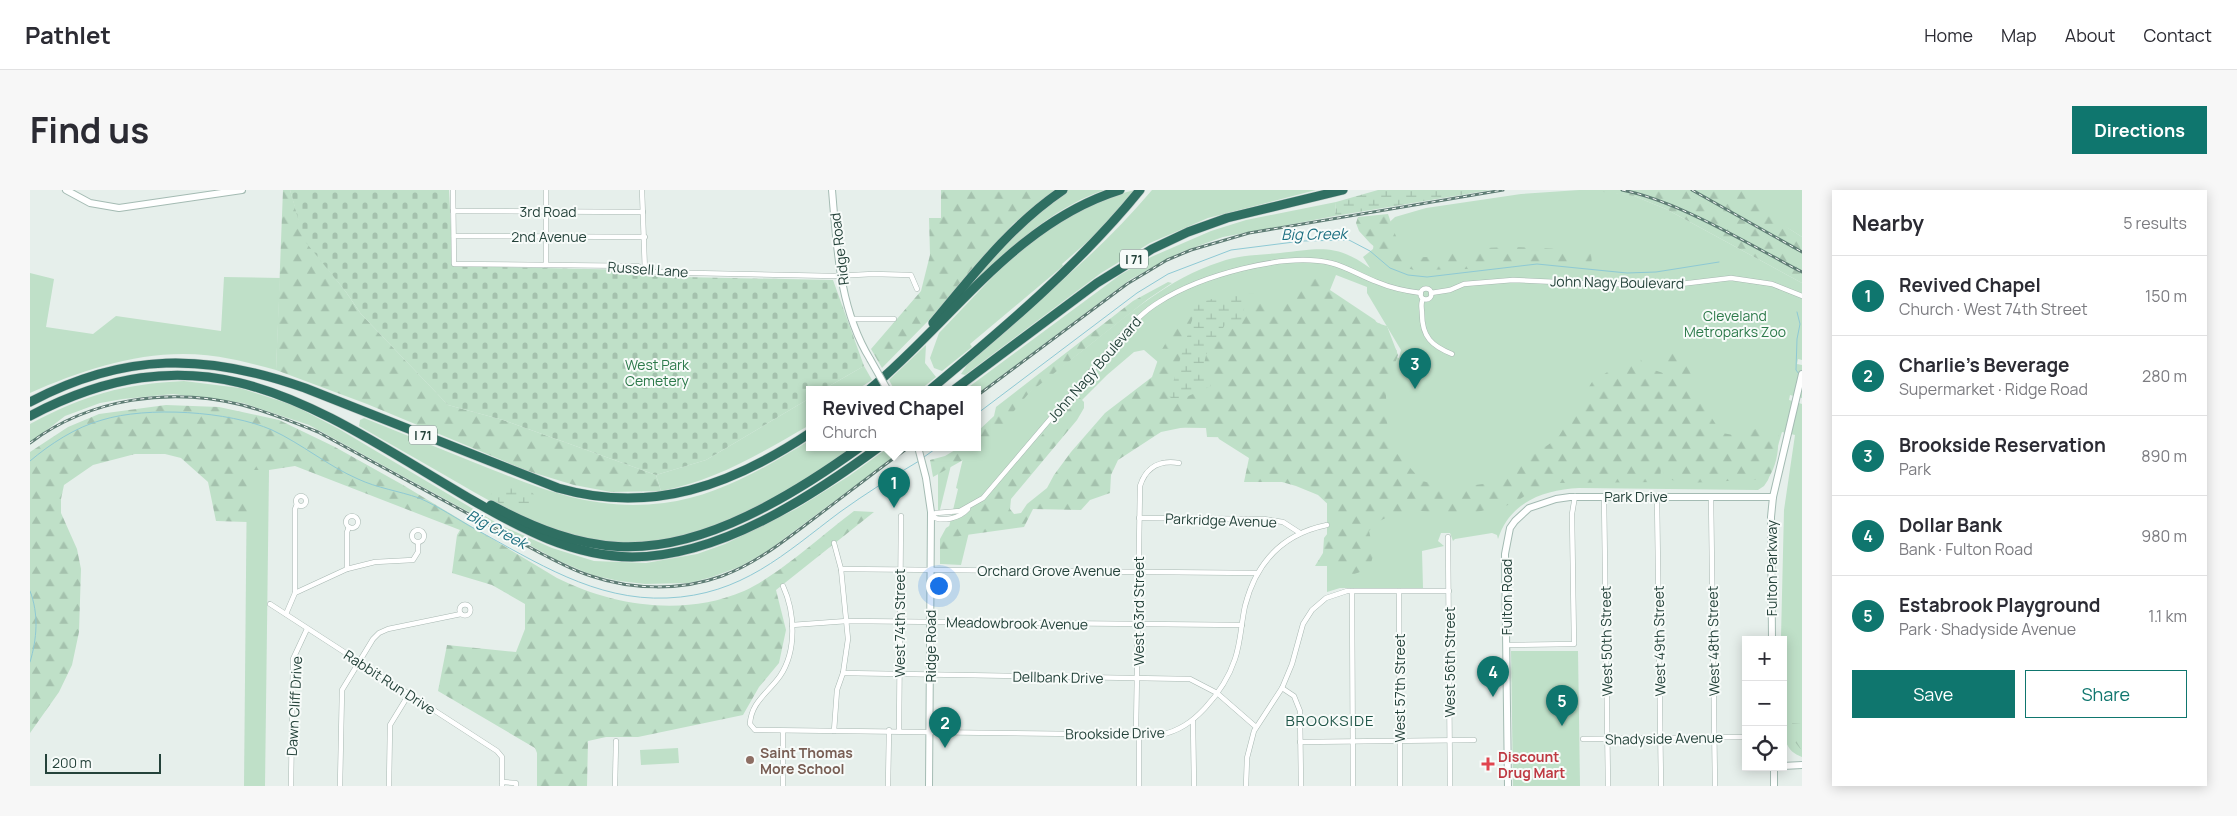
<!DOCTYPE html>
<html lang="en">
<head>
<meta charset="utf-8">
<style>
  :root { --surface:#fff; --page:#f7f7f7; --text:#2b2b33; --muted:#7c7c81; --line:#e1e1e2; --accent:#0f766e }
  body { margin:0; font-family:Manrope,sans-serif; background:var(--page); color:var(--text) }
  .controls { position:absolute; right:15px; bottom:15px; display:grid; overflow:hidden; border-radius:0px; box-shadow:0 2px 12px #0003 }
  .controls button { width:45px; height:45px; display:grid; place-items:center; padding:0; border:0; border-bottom:1px solid var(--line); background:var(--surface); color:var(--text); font:25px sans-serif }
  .scale { position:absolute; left:15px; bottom:12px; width:116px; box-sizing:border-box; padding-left:5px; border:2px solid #24423a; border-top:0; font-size:14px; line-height:18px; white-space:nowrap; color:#24423a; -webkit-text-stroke:4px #f7fbf9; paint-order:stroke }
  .you { position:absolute; left:908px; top:395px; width:18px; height:18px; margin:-12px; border:4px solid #fff; border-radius:50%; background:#1a73e8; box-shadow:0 0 0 8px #1a73e833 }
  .badge { display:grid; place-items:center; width:32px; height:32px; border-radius:50%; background:var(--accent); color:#fff; font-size:16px; font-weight:700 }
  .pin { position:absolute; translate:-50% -41px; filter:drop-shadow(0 1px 2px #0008) }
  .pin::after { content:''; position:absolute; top:26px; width:18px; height:15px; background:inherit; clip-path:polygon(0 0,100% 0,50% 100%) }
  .popup { position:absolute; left:776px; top:196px; width:175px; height:65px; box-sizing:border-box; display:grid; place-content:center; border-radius:0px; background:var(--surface); filter:drop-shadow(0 1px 4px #0005); font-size:16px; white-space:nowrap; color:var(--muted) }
  .popup b { font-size:19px; color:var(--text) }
  .popup::after { content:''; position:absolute; left:50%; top:100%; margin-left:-10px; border:10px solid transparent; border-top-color:var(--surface) }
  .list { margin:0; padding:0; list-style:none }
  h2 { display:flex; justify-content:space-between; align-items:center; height:65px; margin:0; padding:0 20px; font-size:21px }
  h2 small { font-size:16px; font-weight:400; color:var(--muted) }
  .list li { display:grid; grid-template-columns:32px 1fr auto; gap:15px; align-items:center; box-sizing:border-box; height:80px; padding:0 20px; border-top:1px solid var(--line) }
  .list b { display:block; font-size:19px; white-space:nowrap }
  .list p { margin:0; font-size:16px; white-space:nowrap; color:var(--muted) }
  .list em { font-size:16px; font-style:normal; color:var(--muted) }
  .actions { display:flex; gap:10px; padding:15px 20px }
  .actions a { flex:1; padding:11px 0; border:1px solid var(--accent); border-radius:0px; text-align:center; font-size:18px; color:var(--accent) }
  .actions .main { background:var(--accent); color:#fff }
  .icon { flex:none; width:28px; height:28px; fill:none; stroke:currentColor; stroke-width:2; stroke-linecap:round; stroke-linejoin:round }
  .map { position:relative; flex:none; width:1772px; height:596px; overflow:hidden; border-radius:0px }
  header { display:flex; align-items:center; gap:30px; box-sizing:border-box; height:70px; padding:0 25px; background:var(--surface); border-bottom:1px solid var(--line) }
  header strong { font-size:24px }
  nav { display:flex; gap:28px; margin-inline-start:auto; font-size:18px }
  .intro { display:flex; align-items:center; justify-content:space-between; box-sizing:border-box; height:120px; padding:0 30px }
  h1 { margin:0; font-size:35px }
  .button { padding:12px 22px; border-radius:0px; background:var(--accent); color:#fff; font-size:18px; font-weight:700 }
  main { display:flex; gap:30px; padding:0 30px }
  aside { flex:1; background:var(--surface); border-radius:0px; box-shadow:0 2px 12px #0003 }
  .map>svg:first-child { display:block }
  .green { fill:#bfe0c8; fill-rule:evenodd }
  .forest { fill:url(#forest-firs) }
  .wetland { fill:url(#wetland-marsh) }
  .cemetery { fill:url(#cemetery-stones) }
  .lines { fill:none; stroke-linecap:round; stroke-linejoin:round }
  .stream { stroke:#8ec9d4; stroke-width:1 }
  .street-casing { stroke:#a8b8b2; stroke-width:5.5 }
  .secondary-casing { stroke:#a4bbb3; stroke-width:8 }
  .highway-casing { stroke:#c2cac8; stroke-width:10 }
  .street { stroke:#fff; stroke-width:4.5 }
  .secondary { stroke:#fff; stroke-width:6 }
  .highway { stroke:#2f6f62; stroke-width:9 }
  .rail-casing { stroke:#5f7d75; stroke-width:3 }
  .rail { stroke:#f7fbf9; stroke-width:1; stroke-dasharray:4; stroke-linecap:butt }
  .secondary-bridge-casing { stroke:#a4bbb3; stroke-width:8; stroke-linecap:butt }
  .secondary-bridge { stroke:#fff; stroke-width:6 }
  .education-dot { fill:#8d6e63; stroke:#f7fbf9; stroke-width:2 }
  .health-dot { fill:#e0444e; stroke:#f7fbf9; stroke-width:2 }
  .labels { text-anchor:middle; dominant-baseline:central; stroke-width:4; stroke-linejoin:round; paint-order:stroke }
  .shield { fill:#f7fbf9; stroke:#637a73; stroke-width:1 }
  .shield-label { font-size:12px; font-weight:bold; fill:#24423a }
  .street-label { font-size:14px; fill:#24423a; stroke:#f7fbf9 }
  .park-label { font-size:14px; fill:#2d7a4b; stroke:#f7fbf9 }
  .education-label { font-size:14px; font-weight:bold; fill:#785e54; stroke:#f7fbf9; text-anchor:start }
  .health-label { font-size:14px; font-weight:bold; fill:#be3a42; stroke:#f7fbf9; text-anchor:start }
  .water-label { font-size:15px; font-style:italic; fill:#1c6f80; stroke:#f7fbf9 }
  .neighbourhood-label { font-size:15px; letter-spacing:1px; fill:#1f5548; stroke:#f7fbf9 }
</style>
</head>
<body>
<header>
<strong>Pathlet</strong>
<nav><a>Home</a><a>Map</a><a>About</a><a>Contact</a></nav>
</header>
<div class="intro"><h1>Find us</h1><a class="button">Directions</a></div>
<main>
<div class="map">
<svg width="1772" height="596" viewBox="0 0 1772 596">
  <defs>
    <pattern id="forest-firs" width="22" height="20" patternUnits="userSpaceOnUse" patternTransform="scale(1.25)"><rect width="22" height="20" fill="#bfe0c8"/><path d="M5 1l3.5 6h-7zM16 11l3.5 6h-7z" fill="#a4c1ad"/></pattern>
    <pattern id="wetland-marsh" width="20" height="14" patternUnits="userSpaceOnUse" patternTransform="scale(1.25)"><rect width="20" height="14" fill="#bfe0c8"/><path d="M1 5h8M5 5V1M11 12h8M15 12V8" fill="none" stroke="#a4c1ad"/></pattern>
    <pattern id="cemetery-stones" width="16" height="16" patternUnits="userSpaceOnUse" patternTransform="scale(1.25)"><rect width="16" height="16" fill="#bfe0c8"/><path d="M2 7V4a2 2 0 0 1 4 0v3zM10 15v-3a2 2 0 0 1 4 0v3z" fill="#a4c1ad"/></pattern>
  </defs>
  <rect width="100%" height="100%" fill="#e6efeb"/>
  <g class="green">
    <path d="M1038,0H1074C1019,19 977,61 936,101L934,100C965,63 998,28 1038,0Z"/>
    <polygon points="1105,0 1065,45 1032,74 1033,76 940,154 942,157 912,181 904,178 900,168 909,143 975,74 997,54 1039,25 1089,4"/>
    <path d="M1122,0H1286L1178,28L1120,53L1071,83L935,185L931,184L937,175C999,117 1067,66 1122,0Z"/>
    <path d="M1549,0H1567L1604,6L1636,19L1772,93V170L1768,169L1767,174L1772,175V208L1760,205L1759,210L1772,214V567C1764,564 1759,560 1756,552C1749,533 1753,473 1753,450H1751V447L1754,320L1765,245L1752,242L1738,290L1734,296L1728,300L1549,298C1513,300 1480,312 1468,349L1467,345L1462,343L1425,349L1423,351L1420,343H1411L1408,351L1414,356L1392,361L1393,398H1310L1297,402V249L1177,247L1176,238L1103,237L1136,179L1114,160L1104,162L1077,185L1039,223L942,330L931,375L912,374L911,371L928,299L926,298L934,264C958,251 969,229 988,212C1010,192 1034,175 1057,157C1098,125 1139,88 1190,72C1209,65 1230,65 1250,63C1289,59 1306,53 1340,78L1333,67L1343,59L1345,46L1365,27L1396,18L1491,4ZM1306,85L1337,97V103L1371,160L1369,168L1364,166L1367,161L1345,130L1300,100Z"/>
    <polygon points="1687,0 1772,0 1772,47 1761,40"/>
    <polygon points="1306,12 1305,26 1193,47 1151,62 1101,89 948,203 948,199 936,199 1090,85 1121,67 1181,41 1216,30"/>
    <path d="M0,83L24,89L16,137L63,144L86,126L191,141L194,87L250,88L246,180C231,176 217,172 201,169C131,154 63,175 0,203Z"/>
    <polygon points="896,155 895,173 906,187 891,199 864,199 859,190"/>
    <polygon points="834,176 842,190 828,199 794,199"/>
    <path d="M154,191L210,198L263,215L309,239L470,335L522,358L564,371L616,373L667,364L695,354L766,319L819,286L859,257H877L736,362L709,377L682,387L659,393L615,394L589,391L562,385L527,370L279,235L213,213L143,204L93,209L70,213L35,226L0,253V234C54,205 93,194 154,191Z"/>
    <path d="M780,208V234L778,236C731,263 685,291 631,301L626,285L676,270Z"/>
    <path d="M334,228C370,243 407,257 443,272C509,298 561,322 634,313C686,307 737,277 780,250V257H822C765,299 692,346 619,354C611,355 601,353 593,353C583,352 572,353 563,351C509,342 458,310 411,283C384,267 356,252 329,236L330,230Z"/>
    <polygon points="922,271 908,328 908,278"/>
    <polygon points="217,280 239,280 235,596 214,596"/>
    <polygon points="1481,461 1548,461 1550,596 1483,596"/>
    <polygon points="648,558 649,573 611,575 610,560"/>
  </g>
  <g class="forest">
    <polygon points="253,0 260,0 275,50 316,102 331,124 418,215 473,230 626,285 631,301 581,302 544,295 498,281 337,214 246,180"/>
    <polygon points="911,0 1025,0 983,34 899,130 852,178 841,159 891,101 900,65 899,28 911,28"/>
    <polygon points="1558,0 1718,0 1733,22 1772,47 1772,93 1636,19 1604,6"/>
    <path d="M1358,24C1363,38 1368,59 1383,66C1392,70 1414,64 1424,62C1467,54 1518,58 1561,61L1562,77L1499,72L1437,79L1384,80L1364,74L1340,53L1329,41L1326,33L1328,27Z"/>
    <path d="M1285,81C1291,88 1296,97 1302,103C1312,114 1344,133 1357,136L1368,165L1360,187L1356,205L1357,232L1363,259L1392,291L1422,298L1453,294L1480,287L1497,266L1518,255L1529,246L1562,192L1579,181L1610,168L1615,177L1633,183L1632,197L1635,221L1632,268L1637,251L1635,160L1659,161C1661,167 1659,174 1660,180C1664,201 1680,226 1692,243L1709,246L1732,236L1748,240C1749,258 1748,273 1738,289L1658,293L1636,289L1631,277L1630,292L1526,293L1506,298L1483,314L1442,323L1415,325L1386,320L1365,323L1346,333L1339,341L1344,363L1340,376L1330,382L1319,386L1300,376H1285L1293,363L1294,348L1305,334L1304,320L1288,305L1266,296L1252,292H1214L1219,268L1189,249L1184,239L1160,236L1131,242L1088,270L1081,285L1080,303L1060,310L1051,320L1003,319L994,337L929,346L925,353L922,374H910V349L916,338L958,311L1035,217L1050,208L1054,212V218L1047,230L981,309L980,319L984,324L991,323L997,314L1017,298L1024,285L1041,262L1075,223L1122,187L1131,161L1150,129L1157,124L1163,127L1157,152L1168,201L1180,196L1174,183V168L1195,134L1215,114L1230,112L1243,114L1258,112L1266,88Z"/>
    <polygon points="1138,92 1142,93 1118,109 999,203 959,251 935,269 903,287 900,270 915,266 930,257 948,257 948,241 964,226 966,217 1103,111"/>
    <path d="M136,215L189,217L249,230L305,257L373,295L527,388C583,416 654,427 714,401C749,385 792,345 824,321L844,322L746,400L756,440L749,473L729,497L713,525L608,547H576L558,551L557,596H507V563L505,558L408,501L417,455L486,462L495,439V414L462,395L422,383L427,345L430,340L265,276L239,280H218L217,332L186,331L178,292L151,268L135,264H105L63,275L34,295L31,309V323L47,359L51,379L49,442L42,475L29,502L0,543V262L38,237L69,224Z"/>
    <polygon points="1759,533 1772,534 1772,561 1762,548"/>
  </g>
  <g class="wetland">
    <polygon points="1348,0 1461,0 1305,26 1306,12"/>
    <path d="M1225,103L1220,113L1215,114L1212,131L1195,135C1180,158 1166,168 1181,196L1145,212L1139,206L1163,127L1157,124C1168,106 1206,105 1225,103Z"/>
    <path d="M490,297L500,299L507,309L505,314C489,315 472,320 460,306L464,299Z"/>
  </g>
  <polygon class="cemetery" points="260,0 419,0 423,76 605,80 613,85 651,87 803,90 834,176 794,199 780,199 780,208 676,270 626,285 473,230 418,215 331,124 316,102 274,50"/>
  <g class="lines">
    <g class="stream">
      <polyline points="1767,122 1770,134 1767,149 1766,180 1769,184"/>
      <polyline points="948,223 1107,103 1138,84 1201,60 1272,51 1319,50 1340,61 1360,78 1378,85 1397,87 1507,74 1597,83 1626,82 1689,72"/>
      <polyline points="894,267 908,257"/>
      <path d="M0,271C20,254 46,237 72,230C117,216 199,221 242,240C272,254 298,276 328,289C347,298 369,301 389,308C408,316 427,329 445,339C506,372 565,411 637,408C712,405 754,364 810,322C835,304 862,287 889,271"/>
      <path d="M0,401C9,424 7,449 0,472"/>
    </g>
    <g class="street-casing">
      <g id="street">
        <polyline points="423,0 424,74 608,76 615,82 804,86 843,84 881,85 887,99"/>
        <polyline points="516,0 516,75"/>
        <polyline points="612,0 615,82"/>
        <polyline points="423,21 613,22"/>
        <polyline points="424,46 615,47"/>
        <circle cx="1396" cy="104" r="5.5"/>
        <polyline points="1401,103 1420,100 1434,94 1483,90 1571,94 1642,95 1701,88 1742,94 1772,106"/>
        <path d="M1393,109C1390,114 1392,118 1392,124C1392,147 1402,156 1422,164"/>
        <polyline points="821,129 864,129"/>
        <circle cx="271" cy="311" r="5"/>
        <polyline points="1574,306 1578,596"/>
        <polyline points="1627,307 1631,596"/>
        <polyline points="1681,307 1685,596"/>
        <circle cx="322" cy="332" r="6"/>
        <path d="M901,326L906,323L930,321L953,308L1090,147C1102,134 1114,121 1129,112C1170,86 1253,62 1301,73C1317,77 1331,86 1347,92C1361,98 1375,101 1391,103"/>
        <path d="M901,326C912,333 930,328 938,319"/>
        <polyline points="1109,328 1234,329 1253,332 1270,343"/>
        <circle cx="388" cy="346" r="6"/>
        <polyline points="1418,347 1420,596"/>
        <polyline points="804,353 811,379 818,449 813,483 807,500 804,541"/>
        <polyline points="317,379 317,342 319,337"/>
        <polyline points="811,379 1227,383"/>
        <path d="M753,396C765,422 767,461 750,486C738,503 721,512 720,534L725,540L1130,545C1149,541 1162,532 1175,518C1188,504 1199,487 1205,469C1211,451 1211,434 1215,416C1226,373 1252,344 1297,335"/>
        <polyline points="1322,401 1323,596"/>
        <polyline points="1369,401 1370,596"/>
        <polyline points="265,403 265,319 267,314"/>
        <polyline points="240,414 467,561 472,567 472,596"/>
        <circle cx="435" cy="420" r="5.5"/>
        <polyline points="256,424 265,403 317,379 345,372 383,370 388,362 388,352"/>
        <polyline points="762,435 817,431 1212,435"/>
        <polyline points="1477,455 1544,454 1542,324 1545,306"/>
        <polyline points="813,483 1160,489 1187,503 1226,537"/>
        <polyline points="1252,498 1264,506 1270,521 1271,596"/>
        <polyline points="1163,531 1164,596"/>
        <polyline points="753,541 753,596"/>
        <polyline points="869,541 871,326"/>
        <polyline points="1553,549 1716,547"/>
        <polyline points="1270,552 1444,550"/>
        <polyline points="472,592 486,593 486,596"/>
        <polyline points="261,596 263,469 277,439"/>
        <polyline points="310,596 312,500 343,449 349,443 358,439 431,424"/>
        <polyline points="359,596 360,535 379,504"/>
        <polyline points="585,596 586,551"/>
        <polyline points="858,596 859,540"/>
        <path d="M1109,596V545L1106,542L1110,296C1116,277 1130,270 1149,273"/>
        <polyline points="1216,596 1217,568 1224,541 1252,498 1262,474 1273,434 1282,420 1296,408 1317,401 1419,401"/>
      </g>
    </g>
    <g class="secondary-casing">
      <g id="secondary">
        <polyline points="36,0 60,13 89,18 212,0"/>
        <path d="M802,0C807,58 809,118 840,169"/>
        <polyline points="888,257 896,288 901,322 899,596"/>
        <polyline points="1742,450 1741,327 1743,307 1772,184"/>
        <polyline points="1753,576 1772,575"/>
        <polyline points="1744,577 1744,596"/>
        <polyline points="1478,596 1475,364 1480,338 1485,331 1499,318 1526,309 1540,307 1743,307"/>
      </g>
    </g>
    <g class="highway-casing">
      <g id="highway">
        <path d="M903,133C943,85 981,35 1033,0"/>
        <path d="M840,199C922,131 984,33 1090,0"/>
        <path d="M901,199C974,138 1050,74 1110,0"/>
        <polyline points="925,199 1067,93 1122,59 1158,42 1197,28 1313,0"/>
        <path d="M0,212C95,162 176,163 275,198L528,298C622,325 702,295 780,243"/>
        <path d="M0,226C180,131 288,220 442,310C492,339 542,366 602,367C689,367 781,307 849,257"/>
        <path d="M461,315C554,365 621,372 717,326C757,307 794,283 830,257"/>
      </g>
    </g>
    <use href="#street" class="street"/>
    <use href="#secondary" class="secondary"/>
    <use href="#highway" class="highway"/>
    <g class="rail-casing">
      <g id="rail">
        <path d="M1592,0C1649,11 1720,55 1772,82"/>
        <polyline points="1662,0 1772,62"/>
        <polyline points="948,205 1097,94 1137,70 1161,60 1219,43 1473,0"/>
        <path d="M0,253C60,208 140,197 212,215C238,222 263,232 288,242L512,364C528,372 544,381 561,386C602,400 651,401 692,386C725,374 754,351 782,330C814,306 846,281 879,257"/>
      </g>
    </g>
    <use href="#rail" class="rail"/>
    <g class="secondary-bridge-casing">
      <polyline id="secondary-bridge" points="840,169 857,199"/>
    </g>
    <use href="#secondary-bridge" class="secondary-bridge"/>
  </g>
  <circle class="education-dot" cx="720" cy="570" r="5"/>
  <path class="health-dot" d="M1455.5 566.5h5v5h5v5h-5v5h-5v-5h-5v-5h5z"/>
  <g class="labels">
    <g class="shield">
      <rect x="1090" y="59.5" width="28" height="19" rx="4"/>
      <rect x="379" y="235.5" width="28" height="19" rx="4"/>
    </g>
    <g class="shield-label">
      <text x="1104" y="69">I 71</text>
      <text x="393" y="245">I 71</text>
    </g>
    <g class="street-label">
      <text x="518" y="21">3rd Road</text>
      <text x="519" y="46">2nd Avenue</text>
      <text transform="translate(809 59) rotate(-97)">Ridge Road</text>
      <text transform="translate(618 79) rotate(4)">Russell Lane</text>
      <text transform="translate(1587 92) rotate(1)">John Nagy Boulevard</text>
      <text transform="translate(1064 179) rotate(-49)">John Nagy Boulevard</text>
      <text x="1606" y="306">Park Drive</text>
      <text transform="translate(1191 330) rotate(2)">Parkridge Avenue</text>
      <text transform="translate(1741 378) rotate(-90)">Fulton Parkway</text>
      <text x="1019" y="380">Orchard Grove Avenue</text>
      <text transform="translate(1476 407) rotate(-90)">Fulton Road</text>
      <text transform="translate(1108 421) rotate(-90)">West 63rd Street</text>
      <text transform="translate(869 433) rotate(-90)">West 74th Street</text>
      <text transform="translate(987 433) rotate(1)">Meadowbrook Avenue</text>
      <text transform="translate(1576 451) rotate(-91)">West 50th Street</text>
      <text transform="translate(1629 451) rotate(-91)">West 49th Street</text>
      <text transform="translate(1683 451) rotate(-91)">West 48th Street</text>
      <text transform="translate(900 456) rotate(-90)">Ridge Road</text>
      <text transform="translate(1419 472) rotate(-90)">West 56th Street</text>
      <text transform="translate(1028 487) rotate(1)">Dellbank Drive</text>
      <text transform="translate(360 492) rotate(33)">Rabbit Run Drive</text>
      <text transform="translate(1369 498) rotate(-90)">West 57th Street</text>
      <text transform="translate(264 516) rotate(-87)">Dawn Cliff Drive</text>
      <text transform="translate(1085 543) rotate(-1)">Brookside Drive</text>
      <text transform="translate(1634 548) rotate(-1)">Shadyside Avenue</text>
    </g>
    <g class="park-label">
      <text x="1705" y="125">Cleveland<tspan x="1705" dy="16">Metroparks Zoo</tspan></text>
      <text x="627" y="174">West Park<tspan x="627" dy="16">Cemetery</tspan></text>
    </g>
    <g class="education-label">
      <text x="730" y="562">Saint Thomas<tspan x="730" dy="16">More School</tspan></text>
    </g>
    <g class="health-label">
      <text x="1468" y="566">Discount<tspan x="1468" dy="16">Drug Mart</tspan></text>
    </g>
    <g class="water-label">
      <text transform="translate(1284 44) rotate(-1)">Big Creek</text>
      <text transform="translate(467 339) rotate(28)">Big Creek</text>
    </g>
    <g class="neighbourhood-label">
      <text x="1300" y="530">BROOKSIDE</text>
    </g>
  </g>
</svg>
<div class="controls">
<button>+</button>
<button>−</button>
<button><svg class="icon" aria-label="locate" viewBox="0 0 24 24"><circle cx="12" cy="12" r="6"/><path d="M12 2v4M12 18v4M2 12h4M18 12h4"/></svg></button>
</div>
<div class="scale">200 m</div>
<div class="you"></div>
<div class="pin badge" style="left:864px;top:318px">1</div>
<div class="popup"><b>Revived Chapel</b>Church</div>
<div class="pin badge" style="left:915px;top:558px">2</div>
<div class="pin badge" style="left:1385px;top:199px">3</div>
<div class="pin badge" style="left:1463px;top:507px">4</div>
<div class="pin badge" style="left:1532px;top:536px">5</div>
</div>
<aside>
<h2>Nearby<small>5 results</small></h2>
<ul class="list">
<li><span class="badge">1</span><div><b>Revived Chapel</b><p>Church · West 74th Street</p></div><em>150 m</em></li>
<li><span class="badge">2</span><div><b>Charlie's Beverage</b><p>Supermarket · Ridge Road</p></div><em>280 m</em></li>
<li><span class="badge">3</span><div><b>Brookside Reservation</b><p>Park</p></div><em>890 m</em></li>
<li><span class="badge">4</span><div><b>Dollar Bank</b><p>Bank · Fulton Road</p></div><em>980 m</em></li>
<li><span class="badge">5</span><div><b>Estabrook Playground</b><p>Park · Shadyside Avenue</p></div><em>1.1 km</em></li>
</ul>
<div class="actions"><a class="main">Save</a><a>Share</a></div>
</aside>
</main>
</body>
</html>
